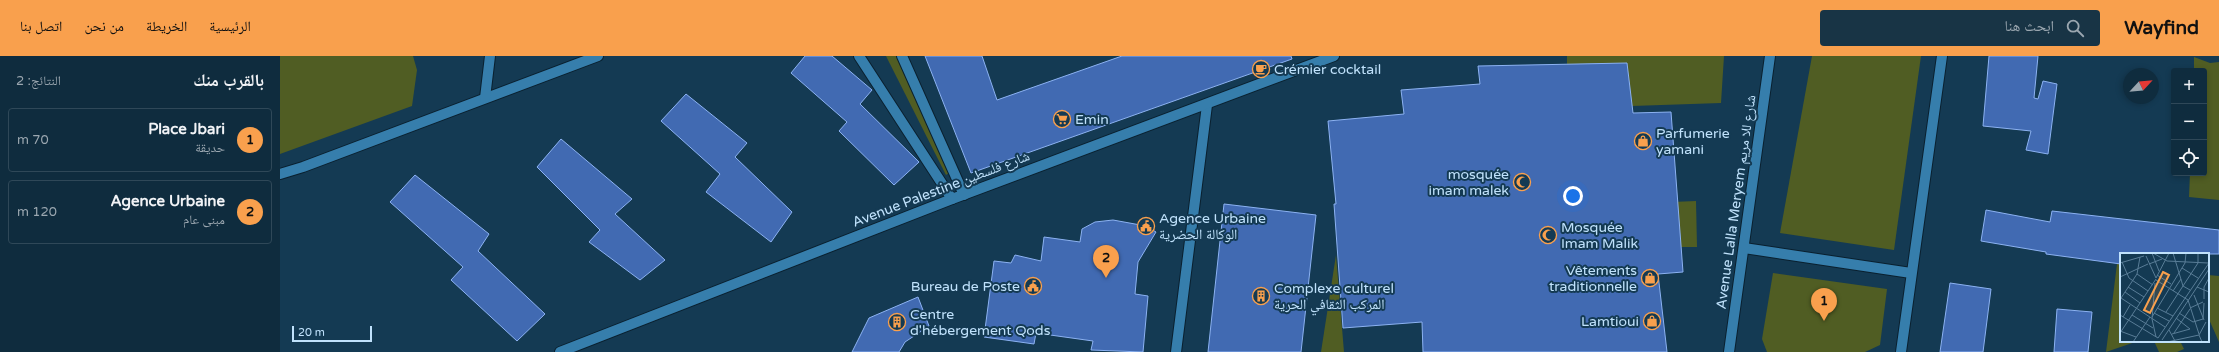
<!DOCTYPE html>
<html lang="ar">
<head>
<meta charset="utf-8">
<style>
  :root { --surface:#0f2c3e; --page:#183445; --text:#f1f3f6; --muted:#9ba7b0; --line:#2f4858; --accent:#f9a04d }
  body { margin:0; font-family:"Varela Round","Noto Naskh Arabic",sans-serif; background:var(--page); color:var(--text); direction:rtl }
  .controls { position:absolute; right:12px; top:12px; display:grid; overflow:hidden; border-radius:4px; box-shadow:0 2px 6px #0003 }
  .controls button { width:36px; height:36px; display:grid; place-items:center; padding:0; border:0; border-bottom:1px solid var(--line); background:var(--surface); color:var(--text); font:20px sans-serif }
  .compass { position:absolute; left:1843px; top:12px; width:36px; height:36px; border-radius:50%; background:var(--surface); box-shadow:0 2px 6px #0003; rotate:64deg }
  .scale { position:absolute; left:12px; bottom:10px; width:80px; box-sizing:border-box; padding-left:4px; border:2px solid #c0e2fc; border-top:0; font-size:11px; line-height:14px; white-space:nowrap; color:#c0e2fc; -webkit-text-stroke:3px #143a53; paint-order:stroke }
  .you { position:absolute; left:1293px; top:140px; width:14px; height:14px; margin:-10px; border:3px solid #fff; border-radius:50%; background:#1a73e8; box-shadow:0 0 0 6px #1a73e833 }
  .badge { display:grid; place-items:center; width:26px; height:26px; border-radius:50%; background:var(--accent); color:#111; font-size:13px; font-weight:700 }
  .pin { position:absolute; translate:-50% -33px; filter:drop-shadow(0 1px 2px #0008) }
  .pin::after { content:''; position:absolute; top:21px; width:14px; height:12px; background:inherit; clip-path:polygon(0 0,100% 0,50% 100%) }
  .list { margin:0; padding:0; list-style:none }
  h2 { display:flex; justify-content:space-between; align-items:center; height:52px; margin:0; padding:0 16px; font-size:17px }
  h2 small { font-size:13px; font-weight:400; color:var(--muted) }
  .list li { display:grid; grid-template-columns:26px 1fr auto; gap:12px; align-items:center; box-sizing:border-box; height:64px; margin:0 8px 8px; padding:0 8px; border:1px solid var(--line); border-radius:4px }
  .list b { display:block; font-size:15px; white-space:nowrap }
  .list p { margin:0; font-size:13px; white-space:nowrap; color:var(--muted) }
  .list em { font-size:13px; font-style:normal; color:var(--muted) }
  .icon { flex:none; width:22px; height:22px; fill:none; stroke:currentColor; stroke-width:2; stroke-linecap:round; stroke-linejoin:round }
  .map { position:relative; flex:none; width:1939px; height:296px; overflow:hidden; direction:ltr }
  header { display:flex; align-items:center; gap:24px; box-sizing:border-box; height:56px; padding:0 20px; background:var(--accent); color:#111 }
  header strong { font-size:19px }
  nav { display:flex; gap:22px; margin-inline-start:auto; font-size:14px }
  .search { width:280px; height:36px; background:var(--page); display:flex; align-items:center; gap:10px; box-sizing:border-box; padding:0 14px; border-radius:4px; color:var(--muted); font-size:15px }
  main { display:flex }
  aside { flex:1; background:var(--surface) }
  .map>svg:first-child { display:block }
  .green { fill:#505d23 }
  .building { fill:#416ab2; stroke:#8cb2f2 }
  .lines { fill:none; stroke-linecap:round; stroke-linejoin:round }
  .lane-casing { stroke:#0a202f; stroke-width:12 }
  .street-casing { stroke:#0a202f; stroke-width:12 }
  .secondary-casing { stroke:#0a202f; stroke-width:12 }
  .lane { stroke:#367eac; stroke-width:10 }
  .street { stroke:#367eac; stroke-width:10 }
  .secondary { stroke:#367eac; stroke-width:10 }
  .labels { text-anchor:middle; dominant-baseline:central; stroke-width:4; stroke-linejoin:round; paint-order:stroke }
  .poi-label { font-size:14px; fill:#c0e2fc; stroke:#143a53; text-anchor:start }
  .street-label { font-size:14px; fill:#c0e2fc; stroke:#143a53 }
  .inset-road { fill:none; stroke:#597d97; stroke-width:1 }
  .view { fill:#f9a04d; fill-opacity:0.15; stroke:#f9a04d; stroke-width:2 }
  .inset-edge { fill:none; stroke:#c0e2fc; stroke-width:2 }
</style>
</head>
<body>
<header>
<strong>Wayfind</strong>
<div class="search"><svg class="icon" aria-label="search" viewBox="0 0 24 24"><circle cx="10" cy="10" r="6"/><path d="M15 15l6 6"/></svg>ابحث هنا</div>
<nav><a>الرئيسية</a><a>الخريطة</a><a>من نحن</a><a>اتصل بنا</a></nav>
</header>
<main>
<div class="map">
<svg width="1939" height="296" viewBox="0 0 1939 296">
  <rect width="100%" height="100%" fill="#143a53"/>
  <g class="green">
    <polygon points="0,0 133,0 137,14 132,50 0,98"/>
    <polygon points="606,0 620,0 672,115 666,119"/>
    <polygon points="1287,0 1444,0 1441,47 1352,50 1347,7 1287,9"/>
    <polygon points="1532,0 1641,0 1614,194 1500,177"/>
    <polygon points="1914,1 1930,7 1939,6 1939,144 1909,141 1910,117 1924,117 1924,15 1914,15"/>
    <polygon points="1416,145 1417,191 1392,191 1392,146"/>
    <polygon points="1056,199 1064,296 1041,296"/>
    <polygon points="1837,208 1841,208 1841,285 1858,285 1826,296"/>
    <polygon points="1493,217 1607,233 1600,289 1585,296 1487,296 1482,283"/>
    <polygon points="1928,219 1939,220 1939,286 1928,261"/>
    <polygon points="1874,285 1900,285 1904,293 1897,296 1879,296"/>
  </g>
  <g class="building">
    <polygon points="525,0 552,0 592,34 580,48 639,106 614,129 559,75 567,66 511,17"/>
    <polygon points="645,0 702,0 717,44 842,0 1011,0 1012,3 691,117"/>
    <polygon points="1709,0 1758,0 1754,42 1758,43 1763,25 1777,28 1768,98 1746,94 1751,75 1703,70"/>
    <polygon points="1347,7 1353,57 1391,56 1403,216 1378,218 1387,296 1143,296 1142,266 1063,272 1054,148 1056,148 1048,65 1124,58 1121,34 1200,28 1198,10"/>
    <polygon points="406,38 467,87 455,101 512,156 491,186 426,136 440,118 381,65"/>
    <polygon points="281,83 352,143 335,158 385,204 360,224 309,186 320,174 257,111"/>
    <polygon points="135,119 209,178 198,195 265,258 237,285 171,224 183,211 110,146"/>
    <polygon points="944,148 1036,159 1021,296 928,296"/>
    <polygon points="1706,154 1770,166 1772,155 1939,174 1939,198 1841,198 1841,208 1766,198 1766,196 1701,185"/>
    <polygon points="833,164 866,170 876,176 858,206 855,238 868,240 863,296 811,294 813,285 756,277 754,288 704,281 714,205 731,207 735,199 761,205 764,181 800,186 802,173 815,166"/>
    <polygon points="1670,227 1711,233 1703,296 1660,296"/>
    <polygon points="638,241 649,270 625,286 619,296 572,296 589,262"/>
    <polygon points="1777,253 1812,256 1808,296 1774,296"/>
  </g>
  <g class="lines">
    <g class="lane-casing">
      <g id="lane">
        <polyline points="579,0 672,143"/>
        <polyline points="0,118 23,111 318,0"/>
      </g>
    </g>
    <g class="street-casing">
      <g id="street">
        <polyline points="622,0 684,139"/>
        <polyline points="205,42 210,0"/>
        <polyline points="1464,192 1631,217"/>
        <polyline points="896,296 927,49"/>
        <polyline points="1621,296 1662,0"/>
      </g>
    </g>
    <g class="secondary-casing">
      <g id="secondary">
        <polyline points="280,296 672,143 1054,0"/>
        <polyline points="1449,296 1490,0"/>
      </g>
    </g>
    <use href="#lane" class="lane"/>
    <use href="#street" class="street"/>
    <use href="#secondary" class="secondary"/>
  </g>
  <defs>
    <g id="cafe-ring" transform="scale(0.9)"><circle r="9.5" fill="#143a53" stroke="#f9a04d" stroke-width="1.5"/><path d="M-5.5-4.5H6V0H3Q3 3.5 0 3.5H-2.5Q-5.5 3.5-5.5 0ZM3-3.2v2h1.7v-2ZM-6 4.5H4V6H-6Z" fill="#f9a04d"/></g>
    <g id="supermarket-ring" transform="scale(0.9)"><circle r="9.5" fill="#143a53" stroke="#f9a04d" stroke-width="1.5"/><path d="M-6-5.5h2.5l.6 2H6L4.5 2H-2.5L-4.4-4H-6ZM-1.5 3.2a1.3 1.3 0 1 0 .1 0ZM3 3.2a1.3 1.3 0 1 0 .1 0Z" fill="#f9a04d"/></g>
    <g id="shop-ring" transform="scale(0.9)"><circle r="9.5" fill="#143a53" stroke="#f9a04d" stroke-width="1.5"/><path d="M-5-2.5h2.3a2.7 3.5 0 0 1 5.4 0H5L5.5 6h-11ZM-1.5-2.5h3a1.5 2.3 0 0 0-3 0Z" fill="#f9a04d"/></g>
    <g id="mosque-ring" transform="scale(0.9)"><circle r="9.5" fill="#143a53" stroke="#f9a04d" stroke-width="1.5"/><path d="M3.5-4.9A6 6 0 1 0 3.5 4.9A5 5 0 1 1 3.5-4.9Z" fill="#f9a04d"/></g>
    <g id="civic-ring" transform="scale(0.9)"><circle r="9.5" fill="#143a53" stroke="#f9a04d" stroke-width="1.5"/><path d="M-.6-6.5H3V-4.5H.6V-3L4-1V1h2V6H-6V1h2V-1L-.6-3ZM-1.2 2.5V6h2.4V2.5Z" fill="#f9a04d"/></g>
    <g id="building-ring" transform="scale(0.9)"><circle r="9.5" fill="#143a53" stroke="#f9a04d" stroke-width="1.5"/><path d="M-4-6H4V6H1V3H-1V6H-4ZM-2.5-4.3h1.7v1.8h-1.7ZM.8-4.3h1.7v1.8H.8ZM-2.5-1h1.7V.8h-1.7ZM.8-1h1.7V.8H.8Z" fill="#f9a04d"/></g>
  </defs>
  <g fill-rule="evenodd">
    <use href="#cafe-ring" x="981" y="13"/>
    <use href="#supermarket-ring" x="782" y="63"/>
    <use href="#shop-ring" x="1363" y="85"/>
    <use href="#mosque-ring" x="1242" y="126"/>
    <use href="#civic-ring" x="866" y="170"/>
    <use href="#mosque-ring" x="1268" y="179"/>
    <use href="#shop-ring" x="1370" y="222"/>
    <use href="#civic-ring" x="753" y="230"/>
    <use href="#building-ring" x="981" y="240"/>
    <use href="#shop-ring" x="1372" y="265"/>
    <use href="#building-ring" x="617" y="266"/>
  </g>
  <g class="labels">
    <g class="poi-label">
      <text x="994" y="13">Crémier cocktail</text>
      <text x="795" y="63">Emin</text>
      <text x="1376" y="77">Parfumerie<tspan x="1376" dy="16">yamani</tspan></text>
      <text x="1229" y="118" text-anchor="end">mosquée<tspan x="1229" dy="16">imam malek</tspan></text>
      <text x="879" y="162">Agence Urbaine<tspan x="879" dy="16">الوكالة الحضرية</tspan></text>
      <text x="1281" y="171">Mosquée<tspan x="1281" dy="16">Imam Malik</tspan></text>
      <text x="1357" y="214" text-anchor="end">Vêtements<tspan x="1357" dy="16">traditionnelle</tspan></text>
      <text x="740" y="230" text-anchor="end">Bureau de Poste</text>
      <text x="994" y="232">Complexe culturel<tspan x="994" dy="16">المركب الثقافي الحرية</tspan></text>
      <text x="630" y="258">Centre<tspan x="630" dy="16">d'hébergement Qods</tspan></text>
      <text x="1359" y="265" text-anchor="end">Lamtioui</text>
    </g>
    <g class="street-label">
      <text transform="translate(661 133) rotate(-21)">Avenue Palestine شارع فلسطين</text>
      <text transform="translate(1456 146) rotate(-82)">Avenue Lalla Meryem شارع للا مريم</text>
    </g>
  </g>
  <g transform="translate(1840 197)">
    <rect width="89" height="89" fill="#143a53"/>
    <path class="inset-road" d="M32,0L39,18M33,0L47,8L88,10M53,0L63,33L70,37M26,3L36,25M2,9L9,25L28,38M0,10L24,3M29,11L42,6M62,15L78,25M17,21L33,32M37,22L51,31M0,24L28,11M36,25L49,0M36,27L68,47L79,81M35,30L32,66L36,84M8,34L24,44M77,34L89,39M53,38L61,26M5,39L20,50M74,42L84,67M1,45L45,74M1,45L17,21L20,4M84,46V34L89,25M37,55L53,63M70,55L83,49M46,59L78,10V0M34,60L49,68M59,60L73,69L83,66M0,62L38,85M12,62L33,75M3,64L10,52M32,64L65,10L66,0M83,66L84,50M49,77L55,88M0,78L16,84M0,80L36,26M54,80L70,56M52,81L70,76L56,65M38,85L89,10M42,87L89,16M13,89L30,64M47,89L79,82M82,89L79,82L86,69"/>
    <path class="view" d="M43,19L49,22L30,60L24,57Z"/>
    <rect width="89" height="89" class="inset-edge"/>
  </g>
</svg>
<div class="controls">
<button>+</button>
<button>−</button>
<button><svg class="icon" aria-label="locate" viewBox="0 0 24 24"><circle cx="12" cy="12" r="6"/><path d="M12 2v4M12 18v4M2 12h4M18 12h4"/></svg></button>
</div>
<svg class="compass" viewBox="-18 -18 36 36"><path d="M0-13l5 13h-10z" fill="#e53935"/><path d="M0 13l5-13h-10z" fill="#9ba7b0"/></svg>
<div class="scale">20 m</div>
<div class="you"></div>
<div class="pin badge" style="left:1544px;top:265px">1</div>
<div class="pin badge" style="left:826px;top:222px">2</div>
</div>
<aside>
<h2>بالقرب منك<small>النتائج: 2</small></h2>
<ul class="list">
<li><span class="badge">1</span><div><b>Place Jbari</b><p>حديقة</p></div><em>70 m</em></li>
<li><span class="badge">2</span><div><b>Agence Urbaine</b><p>مبنى عام</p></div><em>120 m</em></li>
</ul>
</aside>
</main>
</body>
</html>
